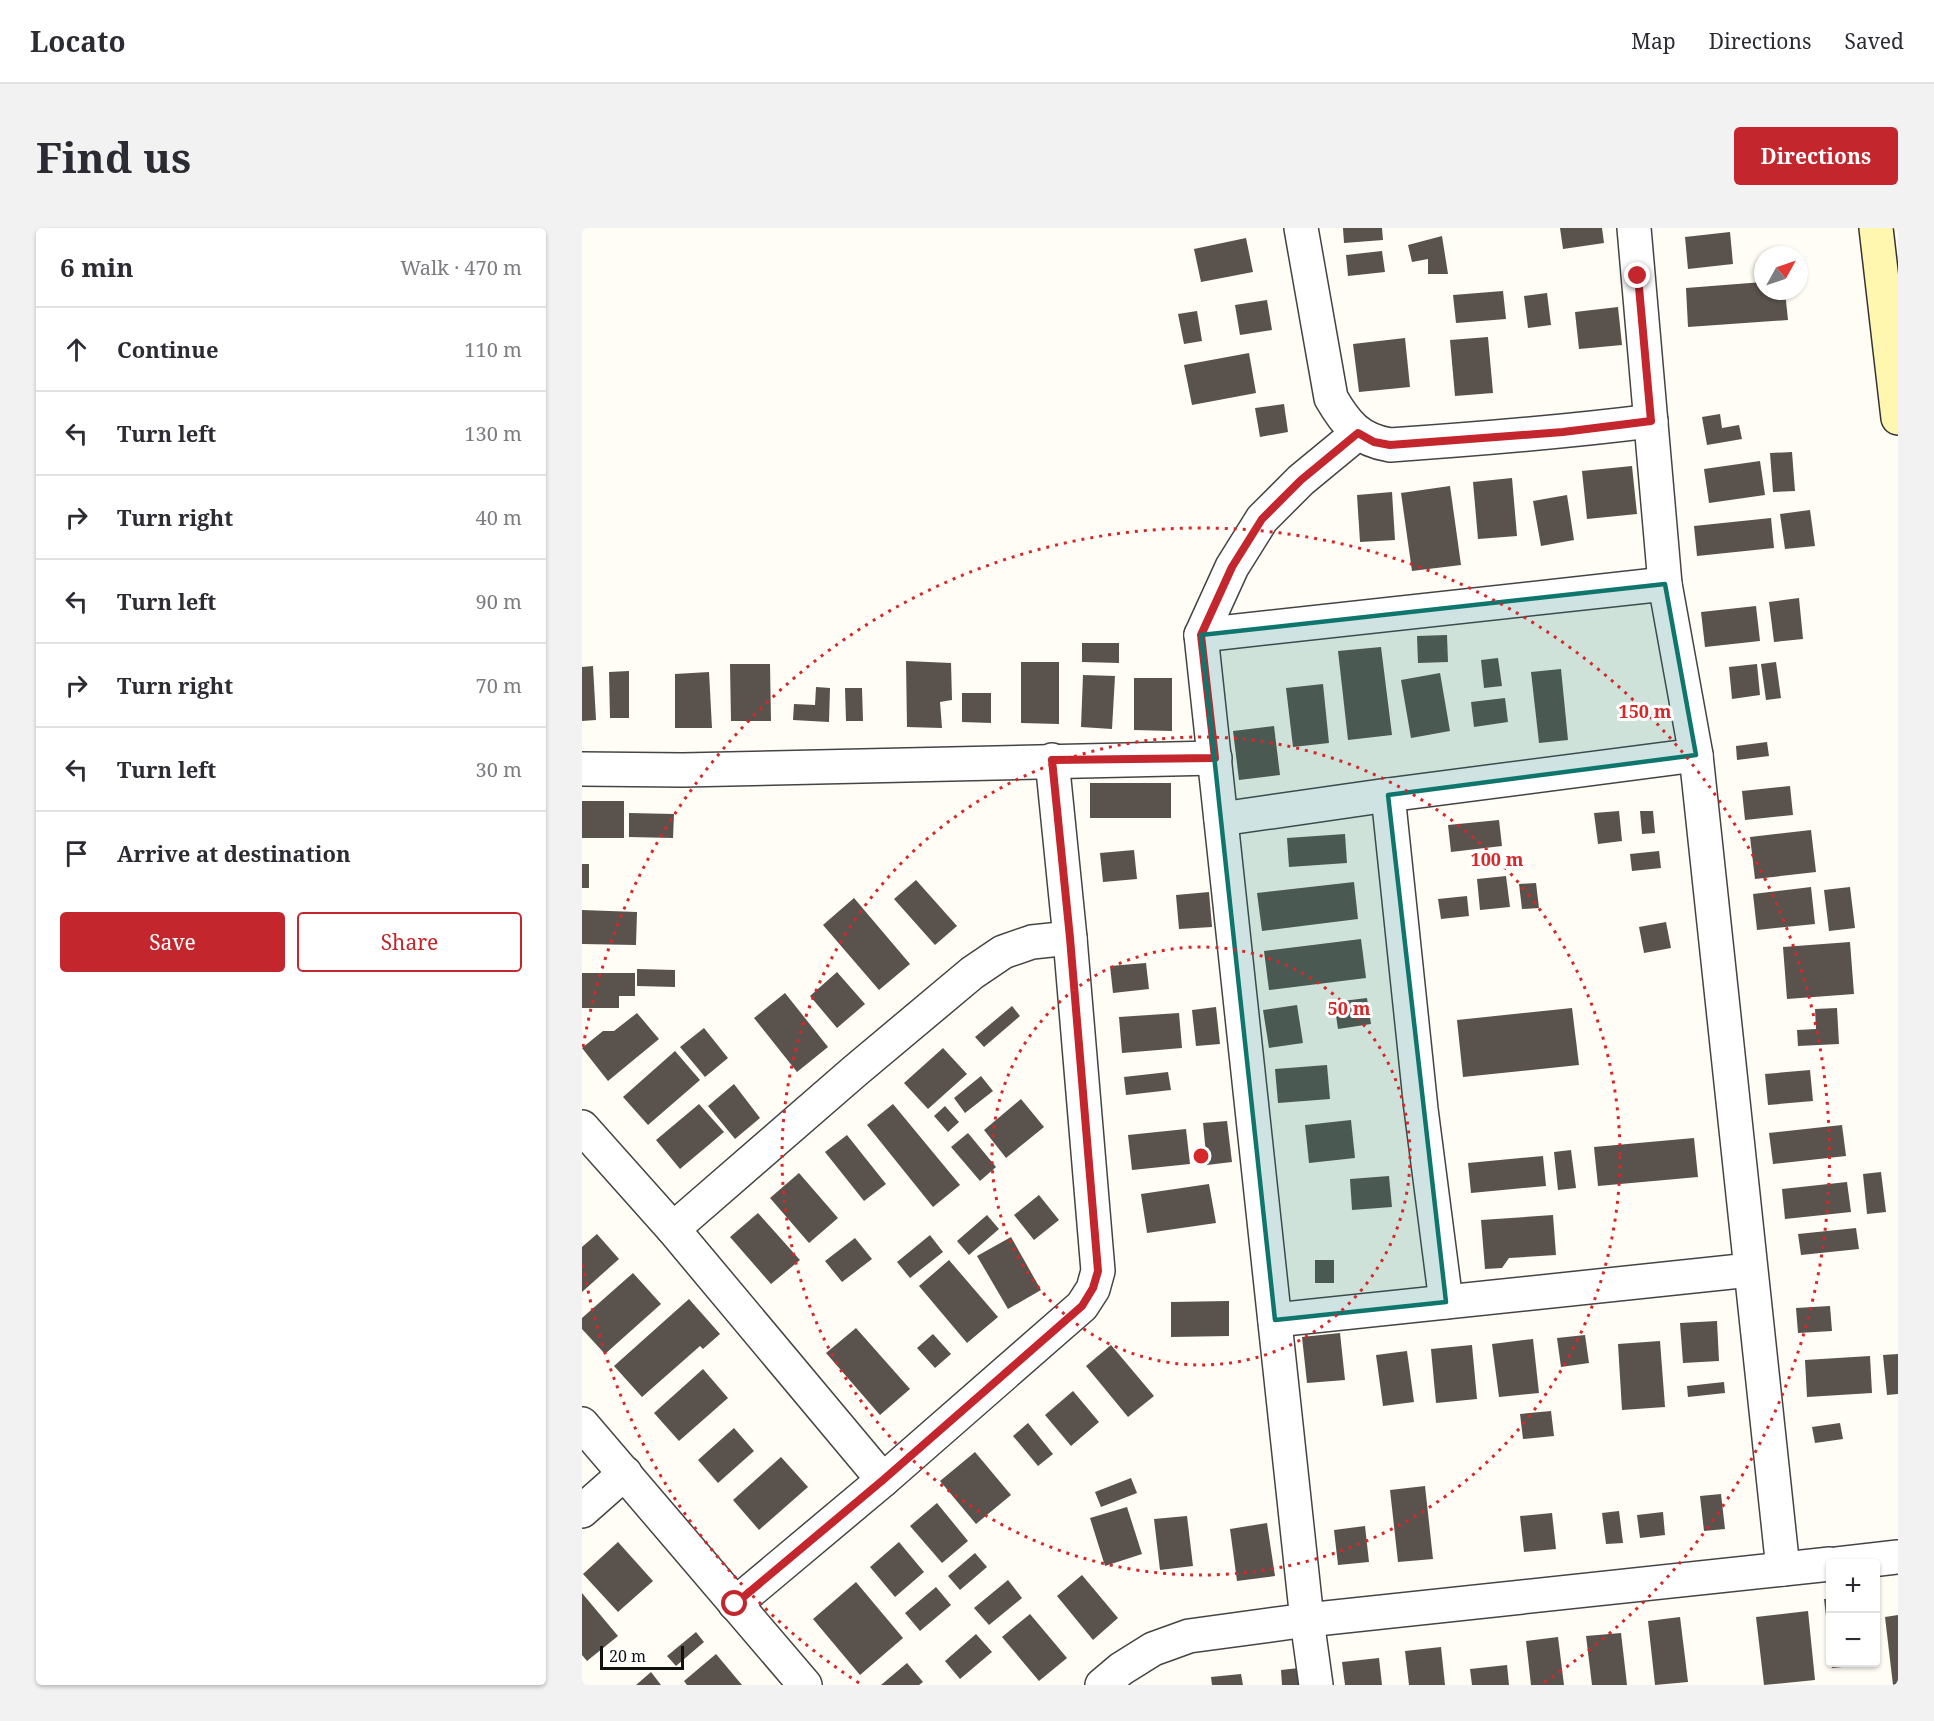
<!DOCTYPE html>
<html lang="en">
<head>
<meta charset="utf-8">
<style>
  :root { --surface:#fff; --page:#f2f2f3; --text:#2b2b33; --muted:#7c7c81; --line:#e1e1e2; --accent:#c4262e }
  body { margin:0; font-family:"Noto Serif",serif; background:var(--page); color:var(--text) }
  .controls { position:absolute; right:18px; bottom:18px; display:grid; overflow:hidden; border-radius:6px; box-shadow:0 2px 4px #0004 }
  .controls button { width:54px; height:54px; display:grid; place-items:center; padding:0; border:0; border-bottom:2px solid var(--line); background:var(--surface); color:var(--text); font:30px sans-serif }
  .compass { position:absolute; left:1172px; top:18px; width:54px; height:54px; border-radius:50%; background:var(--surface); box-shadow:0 2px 4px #0004; rotate:50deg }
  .scale { position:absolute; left:18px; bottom:15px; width:84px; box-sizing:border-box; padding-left:6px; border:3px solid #111; border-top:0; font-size:16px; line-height:21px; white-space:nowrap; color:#111; -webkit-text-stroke:4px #fff; paint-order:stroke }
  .stop { position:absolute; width:18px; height:18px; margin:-14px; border:4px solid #c4262e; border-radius:50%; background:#fff }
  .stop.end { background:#c4262e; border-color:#fff; box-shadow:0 2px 6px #0008 }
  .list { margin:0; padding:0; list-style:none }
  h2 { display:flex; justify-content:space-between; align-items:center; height:78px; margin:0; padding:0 24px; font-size:26px }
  h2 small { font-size:20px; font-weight:400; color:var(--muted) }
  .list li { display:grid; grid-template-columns:39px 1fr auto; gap:18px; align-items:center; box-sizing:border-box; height:84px; padding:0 24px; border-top:2px solid var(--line) }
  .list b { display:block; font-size:22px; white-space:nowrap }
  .list em { font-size:20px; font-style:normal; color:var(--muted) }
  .actions { display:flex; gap:12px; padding:18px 24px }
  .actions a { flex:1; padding:14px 0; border:2px solid var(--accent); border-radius:6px; text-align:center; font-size:21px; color:var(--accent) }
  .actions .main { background:var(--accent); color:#fff }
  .icon { flex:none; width:33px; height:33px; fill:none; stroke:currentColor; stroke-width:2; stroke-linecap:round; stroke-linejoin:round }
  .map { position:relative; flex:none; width:1316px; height:1457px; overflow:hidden; border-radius:6px }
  header { display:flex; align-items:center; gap:36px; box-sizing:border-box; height:84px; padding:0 30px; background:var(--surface); border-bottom:2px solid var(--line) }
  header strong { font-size:28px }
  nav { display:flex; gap:33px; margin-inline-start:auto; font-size:21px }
  .intro { display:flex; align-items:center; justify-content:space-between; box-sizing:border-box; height:144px; padding:0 36px }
  h1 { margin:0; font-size:42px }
  .button { padding:15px 27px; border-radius:6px; background:var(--accent); color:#fff; font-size:21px; font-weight:700 }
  main { display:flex; gap:36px; padding:0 36px }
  aside { flex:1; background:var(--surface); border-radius:6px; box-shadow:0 2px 4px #0004 }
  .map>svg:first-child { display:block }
  .building { fill:#5a524d }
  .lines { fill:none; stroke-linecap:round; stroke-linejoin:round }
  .street-casing { stroke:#444; stroke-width:36 }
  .secondary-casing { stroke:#333; stroke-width:36 }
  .street { stroke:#fff; stroke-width:33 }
  .secondary { stroke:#fff6b0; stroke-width:33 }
  .route { stroke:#c4262e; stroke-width:8 }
  .marked { fill:#0f766e; fill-opacity:0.2; stroke:#0f766e; stroke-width:4.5; stroke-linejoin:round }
  .ring { fill:none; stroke:#d62828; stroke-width:3; stroke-dasharray:3 6 }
  .centre { fill:#d62828; stroke:#fff; stroke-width:3 }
  .ring-label { font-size:18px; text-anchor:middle; font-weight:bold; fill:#d62828; stroke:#fff; stroke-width:6; stroke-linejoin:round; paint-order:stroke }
</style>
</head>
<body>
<header>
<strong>Locato</strong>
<nav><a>Map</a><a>Directions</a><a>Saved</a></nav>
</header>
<div class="intro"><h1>Find us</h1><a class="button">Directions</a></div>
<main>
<aside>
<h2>6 min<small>Walk · 470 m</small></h2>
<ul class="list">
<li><svg class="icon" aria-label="ahead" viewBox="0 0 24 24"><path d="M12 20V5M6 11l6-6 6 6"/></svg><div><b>Continue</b></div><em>110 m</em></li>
<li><svg class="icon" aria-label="left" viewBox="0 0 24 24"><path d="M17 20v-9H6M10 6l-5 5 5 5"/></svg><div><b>Turn left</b></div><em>130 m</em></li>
<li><svg class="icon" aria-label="right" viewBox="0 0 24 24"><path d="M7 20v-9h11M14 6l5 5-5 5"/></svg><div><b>Turn right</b></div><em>40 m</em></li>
<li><svg class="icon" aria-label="left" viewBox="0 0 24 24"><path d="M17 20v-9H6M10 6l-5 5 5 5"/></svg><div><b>Turn left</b></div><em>90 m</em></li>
<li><svg class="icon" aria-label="right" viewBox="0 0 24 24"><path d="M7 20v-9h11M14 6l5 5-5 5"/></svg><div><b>Turn right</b></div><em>70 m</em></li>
<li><svg class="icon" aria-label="left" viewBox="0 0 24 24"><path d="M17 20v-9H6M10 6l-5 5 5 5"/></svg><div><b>Turn left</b></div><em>30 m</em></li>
<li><svg class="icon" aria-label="arrive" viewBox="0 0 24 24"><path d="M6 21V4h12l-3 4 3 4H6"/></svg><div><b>Arrive at destination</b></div></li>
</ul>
<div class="actions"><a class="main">Save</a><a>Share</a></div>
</aside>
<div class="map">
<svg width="1316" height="1457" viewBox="0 0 1316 1457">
  <rect width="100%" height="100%" fill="#fffdf5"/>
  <g class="building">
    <polygon points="761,0 800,0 801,12 762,15"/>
    <polygon points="978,0 1020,0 1022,15 981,21"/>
    <polygon points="1148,4 1151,36 1106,41 1103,9"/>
    <polygon points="860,8 866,46 846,46 846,31 830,34 826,17"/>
    <polygon points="664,10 671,44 619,54 612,21"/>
    <polygon points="800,23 803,44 766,48 764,27"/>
    <polygon points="1181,54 1181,63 1203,63 1206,92 1106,99 1104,60"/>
    <polygon points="921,63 924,91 874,95 871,67"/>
    <polygon points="965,65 969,97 946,100 942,68"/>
    <polygon points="685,72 690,102 658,107 653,77"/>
    <polygon points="1036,79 1040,117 997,121 993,84"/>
    <polygon points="615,83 620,113 602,116 596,86"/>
    <polygon points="906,109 911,165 873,168 868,112"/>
    <polygon points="823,110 828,159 777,164 771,116"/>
    <polygon points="667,125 674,165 610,177 602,137"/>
    <polygon points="702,176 706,204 678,209 673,180"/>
    <polygon points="1138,186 1140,200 1157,197 1160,211 1125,217 1120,189"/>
    <polygon points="1210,224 1213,263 1191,264 1188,225"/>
    <polygon points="1178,233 1183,267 1127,275 1122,241"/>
    <polygon points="1050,238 1055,286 1005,291 1000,243"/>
    <polygon points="930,250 935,308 896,311 891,254"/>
    <polygon points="868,258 879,337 830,343 819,265"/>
    <polygon points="810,264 813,312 778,314 775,267"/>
    <polygon points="985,267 992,312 959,318 951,273"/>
    <polygon points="1228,282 1233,318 1203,321 1198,286"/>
    <polygon points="1189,290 1192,320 1115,328 1112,298"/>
    <polygon points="1217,370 1221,411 1192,414 1187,374"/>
    <polygon points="1174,378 1178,413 1123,419 1119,384"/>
    <polygon points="865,407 866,434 836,435 835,408"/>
    <polygon points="500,415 537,415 537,435 500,434"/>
    <polygon points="799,419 810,507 766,512 756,423"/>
    <polygon points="916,430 920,458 902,460 899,432"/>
    <polygon points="324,433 369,435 370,472 358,474 360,500 325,499"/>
    <polygon points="439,434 477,434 477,496 439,495"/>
    <polygon points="1194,434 1199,470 1184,472 1179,436"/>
    <polygon points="148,436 188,436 189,493 149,493"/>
    <polygon points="1175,436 1178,467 1150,471 1147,439"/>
    <polygon points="11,438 14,492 0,493 0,439"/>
    <polygon points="979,441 986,512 957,515 949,444"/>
    <polygon points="47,443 47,490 28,490 27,444"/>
    <polygon points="127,444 130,500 93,500 93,446"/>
    <polygon points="858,445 868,503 829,510 819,452"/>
    <polygon points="501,447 533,448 530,501 499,499"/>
    <polygon points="552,450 590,450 590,503 552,502"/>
    <polygon points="741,456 747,515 711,519 704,460"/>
    <polygon points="234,459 248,460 247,494 211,492 212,476 233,477"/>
    <polygon points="263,460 280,460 281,493 264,493"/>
    <polygon points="380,465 409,465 409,495 380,494"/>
    <polygon points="923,470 926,494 892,499 889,474"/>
    <polygon points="692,498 698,547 657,552 651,503"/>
    <polygon points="1185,514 1187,528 1155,532 1154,518"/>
    <rect x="508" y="555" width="81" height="35"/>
    <polygon points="1208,558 1211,587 1163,592 1160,563"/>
    <rect x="0" y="573" width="42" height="37"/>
    <polygon points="1037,583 1040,613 1016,616 1012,585"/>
    <polygon points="1058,583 1071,583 1073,605 1060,606"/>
    <polygon points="47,585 92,586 91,610 47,609"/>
    <polygon points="917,592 920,618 869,624 866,597"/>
    <polygon points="1229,602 1234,644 1173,651 1168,609"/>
    <polygon points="763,606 765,635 707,639 705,610"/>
    <polygon points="552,622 555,651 521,654 518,625"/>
    <polygon points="1077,623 1079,640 1050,643 1048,626"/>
    <rect x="0" y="636" width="7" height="24"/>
    <polygon points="924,648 928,679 898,682 895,651"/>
    <polygon points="334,652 375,698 353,717 312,671"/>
    <polygon points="772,654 776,691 680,703 675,665"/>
    <polygon points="954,655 957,680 940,681 937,656"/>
    <polygon points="1229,659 1233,696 1175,702 1171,666"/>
    <polygon points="1268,659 1273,700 1247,703 1242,662"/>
    <polygon points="627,664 630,699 597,701 594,667"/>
    <polygon points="885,668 887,688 859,691 856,671"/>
    <polygon points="272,670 328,736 297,762 241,697"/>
    <polygon points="0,682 55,684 54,717 0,716"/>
    <polygon points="1084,694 1089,720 1062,725 1057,699"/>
    <polygon points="779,711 784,750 687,762 682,723"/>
    <polygon points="1268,714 1272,766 1205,771 1201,719"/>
    <polygon points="564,735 567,761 531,765 528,738"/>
    <polygon points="55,741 93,742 93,759 55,758"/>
    <polygon points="255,744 283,776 255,800 228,768"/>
    <polygon points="0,745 53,745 53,768 37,768 37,780 0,780"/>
    <polygon points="203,765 246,819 215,844 172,790"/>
    <polygon points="785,770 789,796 756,801 752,774"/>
    <polygon points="715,777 721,815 687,820 681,782"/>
    <polygon points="430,778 438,788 402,819 393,809"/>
    <polygon points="634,779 638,816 614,818 610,782"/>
    <polygon points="990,780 997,837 881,849 875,792"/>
    <polygon points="1255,780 1257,816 1216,818 1215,802 1234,801 1233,781"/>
    <polygon points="55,785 77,811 26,853 0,820 21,803 32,803"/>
    <polygon points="597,785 600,820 540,825 537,789"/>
    <polygon points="122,800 146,830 123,849 98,819"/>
    <polygon points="361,820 385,846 346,881 322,855"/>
    <polygon points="93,823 118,852 66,897 41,869"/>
    <polygon points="745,837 748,871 696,875 693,841"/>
    <polygon points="1228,842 1231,873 1186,877 1183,846"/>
    <polygon points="586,844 589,862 544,867 542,849"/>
    <polygon points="399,848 411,863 383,885 372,870"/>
    <polygon points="152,856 178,890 153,911 126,878"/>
    <polygon points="439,871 462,899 424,930 402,902"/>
    <polygon points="117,876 142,904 98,941 74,912"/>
    <polygon points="311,876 378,957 351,979 285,897"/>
    <polygon points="363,878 377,894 366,904 352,888"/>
    <polygon points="769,892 773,930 727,935 723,897"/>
    <polygon points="645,893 650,934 625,937 621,895"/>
    <polygon points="1260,897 1264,928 1191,936 1187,905"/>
    <polygon points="604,901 608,936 550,942 546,907"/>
    <polygon points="386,905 414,939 398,953 369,919"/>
    <polygon points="265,907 304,956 282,973 243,924"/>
    <polygon points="1112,910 1116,949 1016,958 1012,919"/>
    <polygon points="989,922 994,960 976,962 972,924"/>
    <polygon points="961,928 964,958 889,965 886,935"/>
    <polygon points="1299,944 1304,984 1285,986 1281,946"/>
    <polygon points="217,945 256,990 227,1015 188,970"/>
    <polygon points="807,948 810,979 770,982 768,951"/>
    <polygon points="1265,954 1269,984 1203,991 1200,961"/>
    <polygon points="627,956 634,995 565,1005 559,966"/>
    <polygon points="457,967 477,992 452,1012 432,987"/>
    <polygon points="176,985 218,1032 189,1056 148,1009"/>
    <polygon points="405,987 417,1001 387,1027 375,1013"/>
    <polygon points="971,987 974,1027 927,1030 920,1040 903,1041 899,992"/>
    <polygon points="1274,1000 1277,1021 1219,1027 1216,1006"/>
    <polygon points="15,1006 37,1031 0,1064 0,1019"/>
    <polygon points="348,1007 361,1024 328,1050 315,1034"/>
    <polygon points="429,1009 459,1062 426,1081 395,1028"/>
    <polygon points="273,1010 290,1031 260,1054 243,1033"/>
    <polygon points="367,1032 416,1089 385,1115 337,1058"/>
    <rect x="733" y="1032" width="19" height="23"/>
    <polygon points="51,1045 79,1076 23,1126 0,1101 0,1090"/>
    <polygon points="107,1071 138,1106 121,1121 118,1118 60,1169 32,1138"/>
    <polygon points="647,1073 647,1108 589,1109 589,1074"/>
    <polygon points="1248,1078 1250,1103 1216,1105 1214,1080"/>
    <polygon points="1135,1093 1137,1133 1101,1135 1098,1095"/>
    <polygon points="274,1100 328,1161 298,1187 244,1125"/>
    <polygon points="758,1105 763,1152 725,1155 720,1109"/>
    <polygon points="351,1106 369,1126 353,1140 335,1120"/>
    <polygon points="1003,1107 1007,1135 979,1139 975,1110"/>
    <polygon points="951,1111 957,1165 917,1169 910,1116"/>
    <polygon points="1078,1113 1083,1179 1040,1182 1036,1116"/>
    <polygon points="529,1117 572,1168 546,1189 504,1138"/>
    <polygon points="890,1117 895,1171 854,1175 849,1121"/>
    <polygon points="825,1123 832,1174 801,1178 794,1127"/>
    <polygon points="1316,1126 1316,1166 1305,1167 1301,1127"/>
    <polygon points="1288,1128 1290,1165 1225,1169 1223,1132"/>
    <polygon points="121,1141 146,1170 97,1213 72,1185"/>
    <polygon points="1142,1154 1143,1165 1106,1169 1105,1158"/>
    <polygon points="491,1163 517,1194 489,1218 463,1187"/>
    <polygon points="969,1183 972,1208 941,1211 938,1186"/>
    <polygon points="446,1195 471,1226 456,1238 431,1208"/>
    <polygon points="1258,1195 1261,1211 1233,1215 1230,1199"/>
    <polygon points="152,1200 172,1223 136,1255 116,1232"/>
    <polygon points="393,1224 429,1267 394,1296 358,1253"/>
    <polygon points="199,1229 226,1259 177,1302 151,1272"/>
    <polygon points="549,1250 555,1265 519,1279 513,1264"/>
    <polygon points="843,1258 851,1331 816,1334 808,1262"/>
    <polygon points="1139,1266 1143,1301 1122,1303 1118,1268"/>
    <polygon points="355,1275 386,1313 360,1335 328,1298"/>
    <polygon points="545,1279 560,1326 523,1338 508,1290"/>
    <polygon points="1037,1283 1041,1315 1024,1316 1020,1285"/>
    <polygon points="1081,1284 1083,1307 1058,1310 1055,1287"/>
    <polygon points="970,1285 974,1321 942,1324 938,1288"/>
    <polygon points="605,1288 611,1338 578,1342 572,1291"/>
    <polygon points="685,1295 693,1348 655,1353 648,1301"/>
    <polygon points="783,1298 787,1334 756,1337 752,1302"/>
    <polygon points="36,1314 71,1353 36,1384 1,1346"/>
    <polygon points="317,1314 342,1344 313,1369 288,1339"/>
    <polygon points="393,1325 405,1339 378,1362 366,1348"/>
    <polygon points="500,1347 536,1390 511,1412 475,1368"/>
    <polygon points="426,1352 440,1370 407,1397 392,1380"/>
    <polygon points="274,1354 321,1410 278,1447 231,1391"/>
    <polygon points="354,1359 369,1377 338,1403 323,1385"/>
    <polygon points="0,1365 36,1408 5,1433 0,1427"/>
    <polygon points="1242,1371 1248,1371 1248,1413 1247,1413"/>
    <polygon points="1226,1383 1233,1452 1182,1457 1174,1389"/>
    <polygon points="448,1386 485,1430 457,1453 420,1409"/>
    <polygon points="1316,1387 1316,1457 1311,1457 1303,1389"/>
    <polygon points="1098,1389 1106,1454 1073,1457 1066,1393"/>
    <polygon points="114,1404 122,1414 94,1438 85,1428"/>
    <polygon points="1039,1405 1045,1457 1010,1457 1004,1408"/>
    <polygon points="394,1406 410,1424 378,1451 363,1433"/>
    <polygon points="976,1409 982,1457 949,1457 944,1413"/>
    <polygon points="859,1419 863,1457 827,1457 823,1423"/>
    <polygon points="134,1426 160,1457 105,1457 102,1453"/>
    <polygon points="797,1430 800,1457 763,1457 760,1434"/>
    <polygon points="1249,1434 1290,1434 1291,1436 1250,1440"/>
    <polygon points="325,1435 341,1454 337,1457 299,1457"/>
    <polygon points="925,1437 927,1457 890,1457 888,1441"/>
    <polygon points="717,1440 719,1457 700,1457 699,1442"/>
    <polygon points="69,1444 79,1457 54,1457"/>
    <polygon points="659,1446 661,1457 630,1457 629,1449"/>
  </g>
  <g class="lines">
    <g class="street-casing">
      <g id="street">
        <path d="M719,0L749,170C764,196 777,212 808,217C895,211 982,204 1069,193"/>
        <polyline points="1052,0 1083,356 1114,527 1201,1341"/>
        <polyline points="619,407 1083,356"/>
        <polyline points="0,541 101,542 633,530"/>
        <polyline points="806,567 839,881 864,1074"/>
        <polyline points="639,591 806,567 1114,527"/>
        <polyline points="0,899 91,1001 301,1252"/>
        <polyline points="91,1001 273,843 390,745 421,724 450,714 488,710"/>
        <polyline points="693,1092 1168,1042"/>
        <polyline points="0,1196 223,1457"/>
        <polyline points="0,1283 43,1245"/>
        <polyline points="1255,1336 1316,1329"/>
        <polyline points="153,1376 301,1252 500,1078 511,1061 516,1043 488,710 470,532"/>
        <polyline points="520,1457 539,1441 571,1421 607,1408 725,1392 1248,1336"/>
        <polyline points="734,1457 725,1392 619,407 650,339 680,291 719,252 776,205"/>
      </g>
    </g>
    <g class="secondary-casing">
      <polyline id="secondary" points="1294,0 1316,190"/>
    </g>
    <use href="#street" class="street"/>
    <use href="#secondary" class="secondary"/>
  </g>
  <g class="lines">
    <polyline class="route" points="153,1376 301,1252 500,1078 511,1060 516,1043 488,710 470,532 633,530 619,407 650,339 680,291 719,252 776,205 792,214 808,217 981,204 1069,193 1056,48"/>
  </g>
  <path class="marked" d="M1083,356L1114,527L806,567L864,1074L693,1092L619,407Z"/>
  <g class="ring">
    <circle cx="619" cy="928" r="209"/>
    <circle cx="619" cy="928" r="419"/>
    <path d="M277 1455A628 628 0 0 1 1 1037M1 819A628 628 0 1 1 961 1455"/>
  </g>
  <circle cx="619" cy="928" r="9" class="centre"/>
  <g class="ring-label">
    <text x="1063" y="490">150 m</text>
    <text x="915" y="638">100 m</text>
    <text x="767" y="787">50 m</text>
  </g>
</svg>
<div class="controls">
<button>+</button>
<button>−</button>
</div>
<svg class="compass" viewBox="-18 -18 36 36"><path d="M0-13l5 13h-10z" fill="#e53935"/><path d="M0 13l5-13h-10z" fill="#7c7c81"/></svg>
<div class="scale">20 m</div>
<div class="stop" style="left:153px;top:1376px"></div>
<div class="stop end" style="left:1056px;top:48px"></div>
</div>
</main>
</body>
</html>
